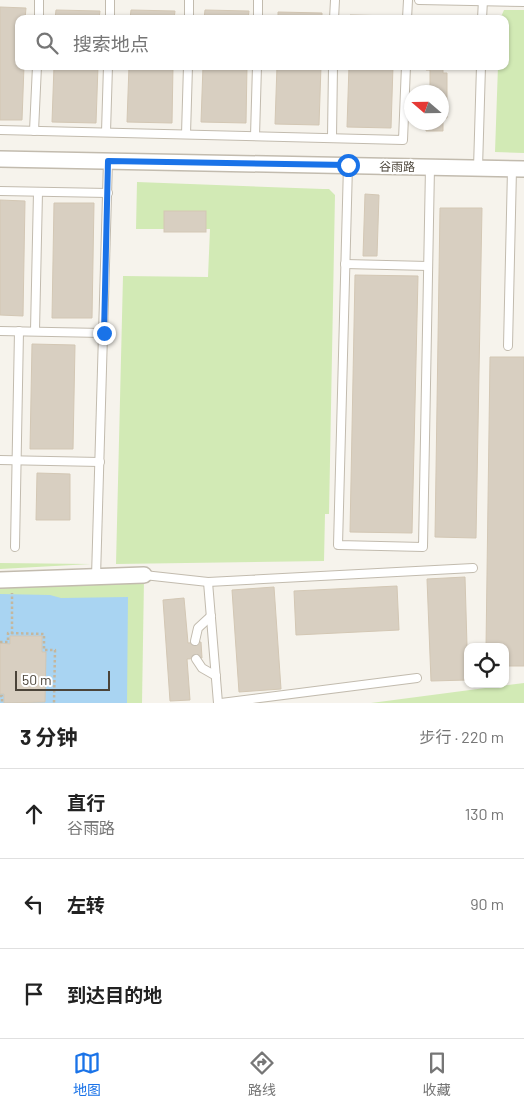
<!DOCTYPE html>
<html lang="zh">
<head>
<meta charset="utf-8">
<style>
  :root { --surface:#fff; --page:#f2f2f2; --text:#222; --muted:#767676; --line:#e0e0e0; --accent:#1a73e8 }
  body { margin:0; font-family:Barlow,"Noto Sans SC",sans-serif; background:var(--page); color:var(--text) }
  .controls { position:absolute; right:15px; bottom:15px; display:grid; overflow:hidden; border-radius:10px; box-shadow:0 1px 4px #0004 }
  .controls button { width:45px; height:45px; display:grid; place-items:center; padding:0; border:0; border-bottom:1px solid var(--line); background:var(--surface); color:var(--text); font:25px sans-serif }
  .compass { position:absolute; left:404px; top:85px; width:45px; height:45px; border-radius:50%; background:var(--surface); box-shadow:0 1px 4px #0004; rotate:290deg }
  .scale { position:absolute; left:15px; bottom:12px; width:95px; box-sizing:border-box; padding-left:5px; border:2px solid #4b4439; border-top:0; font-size:14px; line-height:18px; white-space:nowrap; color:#4b4439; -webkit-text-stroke:4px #fff; paint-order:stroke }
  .stop { position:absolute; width:15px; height:15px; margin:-11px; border:4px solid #1a73e8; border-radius:50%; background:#fff }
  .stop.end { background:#1a73e8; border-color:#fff; box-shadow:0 1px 5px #0008 }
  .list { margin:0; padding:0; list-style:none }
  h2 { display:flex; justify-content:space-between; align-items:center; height:65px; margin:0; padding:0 20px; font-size:21px }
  h2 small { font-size:16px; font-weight:400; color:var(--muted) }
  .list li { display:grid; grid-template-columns:32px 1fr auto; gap:15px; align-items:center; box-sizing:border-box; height:90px; padding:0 20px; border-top:1px solid var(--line) }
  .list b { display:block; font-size:19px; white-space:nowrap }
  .list p { margin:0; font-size:16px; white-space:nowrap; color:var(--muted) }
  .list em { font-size:16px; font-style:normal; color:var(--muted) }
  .icon { flex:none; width:28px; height:28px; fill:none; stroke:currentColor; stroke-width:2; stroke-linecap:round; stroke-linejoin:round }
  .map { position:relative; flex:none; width:524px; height:703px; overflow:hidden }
  .search { position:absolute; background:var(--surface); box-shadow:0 1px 4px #0004; left:15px; right:15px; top:15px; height:55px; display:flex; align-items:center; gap:12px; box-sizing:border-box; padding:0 18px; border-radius:10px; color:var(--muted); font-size:19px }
  .sheet { height:335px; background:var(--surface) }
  nav { display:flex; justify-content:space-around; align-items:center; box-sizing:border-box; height:70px; border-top:1px solid var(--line); background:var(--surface); font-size:14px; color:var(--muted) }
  nav a { display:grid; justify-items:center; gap:2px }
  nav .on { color:var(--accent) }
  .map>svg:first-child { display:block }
  .green { fill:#d2eab5 }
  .water { fill:#a9d4f2 }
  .building { fill:#d8cfc1; stroke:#d3c7b4 }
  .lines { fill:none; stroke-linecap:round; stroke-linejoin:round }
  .lane-casing { stroke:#c2bbae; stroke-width:10 }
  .street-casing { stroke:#c2bbae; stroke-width:18 }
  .path { stroke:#c4b79f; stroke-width:2.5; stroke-dasharray:2.5 2.5; stroke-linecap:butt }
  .lane { stroke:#fff; stroke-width:8 }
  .street { stroke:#fff; stroke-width:15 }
  .route { stroke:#1a73e8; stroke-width:6 }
  .labels { text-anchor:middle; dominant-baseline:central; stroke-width:4.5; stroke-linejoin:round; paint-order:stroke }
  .street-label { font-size:12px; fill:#4b4439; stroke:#fff }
</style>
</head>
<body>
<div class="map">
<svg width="524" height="703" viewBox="0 0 524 703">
  <rect width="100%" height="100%" fill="#f6f3ec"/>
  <g class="green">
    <polygon points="504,10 524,10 524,153 495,152 498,66 505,66 505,19 500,19"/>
    <polygon points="137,182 323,189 329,189 335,195 329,514 325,514 324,561 116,564 123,276 208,277 210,229 136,229"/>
    <polygon points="0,563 91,564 0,569"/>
    <polygon points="144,579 142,703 0,703 0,586"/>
    <polygon points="524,683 524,703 371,703"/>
  </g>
  <polygon class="water" points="0,594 50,595 61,598 128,597 127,703 0,703"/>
  <g class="building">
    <polygon points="0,7 26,8 25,19 19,19 19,66 24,66 22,120 0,120"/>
    <polygon points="56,10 100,11 99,19 55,19"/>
    <polygon points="131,10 175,11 174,19 130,19"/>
    <polygon points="205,10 249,11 248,19 204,19"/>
    <polygon points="278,12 322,13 322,19 278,19"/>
    <polygon points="350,15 394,16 394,19 350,19"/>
    <polygon points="54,66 98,66 96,123 52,122"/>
    <polygon points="129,66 173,66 172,123 127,122"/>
    <polygon points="203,66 247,66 246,123 201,122"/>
    <polygon points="277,66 321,66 319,125 275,124"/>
    <polygon points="349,66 393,66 391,128 347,127"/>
    <polygon points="426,66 443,66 443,73 447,73 447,118 443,118 443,131 426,131 426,122 442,122 442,92 425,92 425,90 430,89 430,70 426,70"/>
    <polygon points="365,194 379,195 377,256 363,256"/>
    <polygon points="0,200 25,201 23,316 0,315"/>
    <polygon points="54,203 94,203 92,318 52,318"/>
    <polygon points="440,208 482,208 476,538 435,537"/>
    <rect x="164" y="211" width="42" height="21"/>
    <polygon points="355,275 418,276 412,533 350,532"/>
    <polygon points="32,344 75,345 73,449 30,449"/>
    <polygon points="490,357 524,357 524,666 505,666 505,647 486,647"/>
    <polygon points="37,473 70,474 70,520 36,520"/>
    <polygon points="465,577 468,680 431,681 427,579"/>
    <polygon points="397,586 399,630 296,635 294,591"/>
    <polygon points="274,587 281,689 239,692 232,590"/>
    <polygon points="184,598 188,643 201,642 202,658 187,659 190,700 170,701 163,600"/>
    <polygon points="10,636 42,636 42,652 46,652 45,702 4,703 4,694 0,694 0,643 10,644"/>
  </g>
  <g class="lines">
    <g class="lane-casing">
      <g id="lane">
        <polyline points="419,0 524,2"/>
        <polyline points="39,19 39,0"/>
        <polyline points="110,19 110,0"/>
        <polyline points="189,19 189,0"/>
        <polyline points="258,19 258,0"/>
        <polyline points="334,19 335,0"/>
        <polyline points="407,19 408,0"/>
        <polyline points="482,19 483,0"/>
        <polyline points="0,130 403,140 406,66"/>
        <polyline points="34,131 37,66"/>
        <polyline points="106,132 108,66"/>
        <polyline points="186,134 188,66"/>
        <polyline points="255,136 257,66"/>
        <polyline points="332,137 333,66"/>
        <polyline points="348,165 338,545 423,547 430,167"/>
        <polyline points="478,168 481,66"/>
        <polyline points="0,191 108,193"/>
        <polyline points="345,264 428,266"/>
        <polyline points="0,331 103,333"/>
        <polyline points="35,331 38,192"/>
        <polyline points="508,346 512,169"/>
        <polyline points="0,460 100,462"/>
        <polyline points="15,547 19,331"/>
        <polyline points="144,575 208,582 473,568"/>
        <polyline points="96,577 108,161"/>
        <polyline points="208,582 218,703"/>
        <polyline points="195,641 198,628 211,616"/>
        <polyline points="196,659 202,668 216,676"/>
        <polyline points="221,703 417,678"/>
      </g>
    </g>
    <g class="street-casing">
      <g id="street">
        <polyline points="0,159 524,169"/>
        <polyline points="0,580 144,575"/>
      </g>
    </g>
    <g class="path">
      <polyline points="12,634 12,593"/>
      <polyline points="0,642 8,642 8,633 44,634 44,650 55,650 54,703"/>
      <polyline points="0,696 2,696 2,703"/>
    </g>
    <use href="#lane" class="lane"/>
    <use href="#street" class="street"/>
  </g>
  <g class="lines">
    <polyline class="route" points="104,333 108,161 348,165"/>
  </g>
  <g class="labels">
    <g class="street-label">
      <text transform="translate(397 166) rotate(1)">谷雨路</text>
    </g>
  </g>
</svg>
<div class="controls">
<button><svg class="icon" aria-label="locate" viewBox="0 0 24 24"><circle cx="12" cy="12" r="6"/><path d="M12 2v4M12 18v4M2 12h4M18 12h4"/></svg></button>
</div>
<svg class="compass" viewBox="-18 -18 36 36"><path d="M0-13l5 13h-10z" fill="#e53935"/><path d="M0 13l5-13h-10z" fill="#767676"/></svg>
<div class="scale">50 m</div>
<div class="stop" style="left:348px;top:165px"></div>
<div class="stop end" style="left:104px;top:333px"></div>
<div class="search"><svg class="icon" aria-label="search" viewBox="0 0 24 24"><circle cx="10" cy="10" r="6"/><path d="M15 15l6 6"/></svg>搜索地点</div>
</div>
<section class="sheet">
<h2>3 分钟<small>步行 · 220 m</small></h2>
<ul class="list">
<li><svg class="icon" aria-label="ahead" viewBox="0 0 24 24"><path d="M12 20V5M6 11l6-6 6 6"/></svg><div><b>直行</b><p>谷雨路</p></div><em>130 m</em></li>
<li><svg class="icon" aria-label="left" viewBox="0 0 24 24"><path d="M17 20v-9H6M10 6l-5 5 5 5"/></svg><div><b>左转</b></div><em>90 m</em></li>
<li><svg class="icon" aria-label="arrive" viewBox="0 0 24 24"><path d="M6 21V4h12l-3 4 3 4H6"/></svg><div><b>到达目的地</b></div></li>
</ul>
</section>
<nav>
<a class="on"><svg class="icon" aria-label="map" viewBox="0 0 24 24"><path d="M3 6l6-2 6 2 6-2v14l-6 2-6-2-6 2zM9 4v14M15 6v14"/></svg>地图</a>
<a><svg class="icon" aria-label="directions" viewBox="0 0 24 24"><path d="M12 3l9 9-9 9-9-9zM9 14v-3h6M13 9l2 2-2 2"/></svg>路线</a>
<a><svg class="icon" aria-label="saved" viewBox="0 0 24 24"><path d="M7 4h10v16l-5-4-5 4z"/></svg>收藏</a>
</nav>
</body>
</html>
